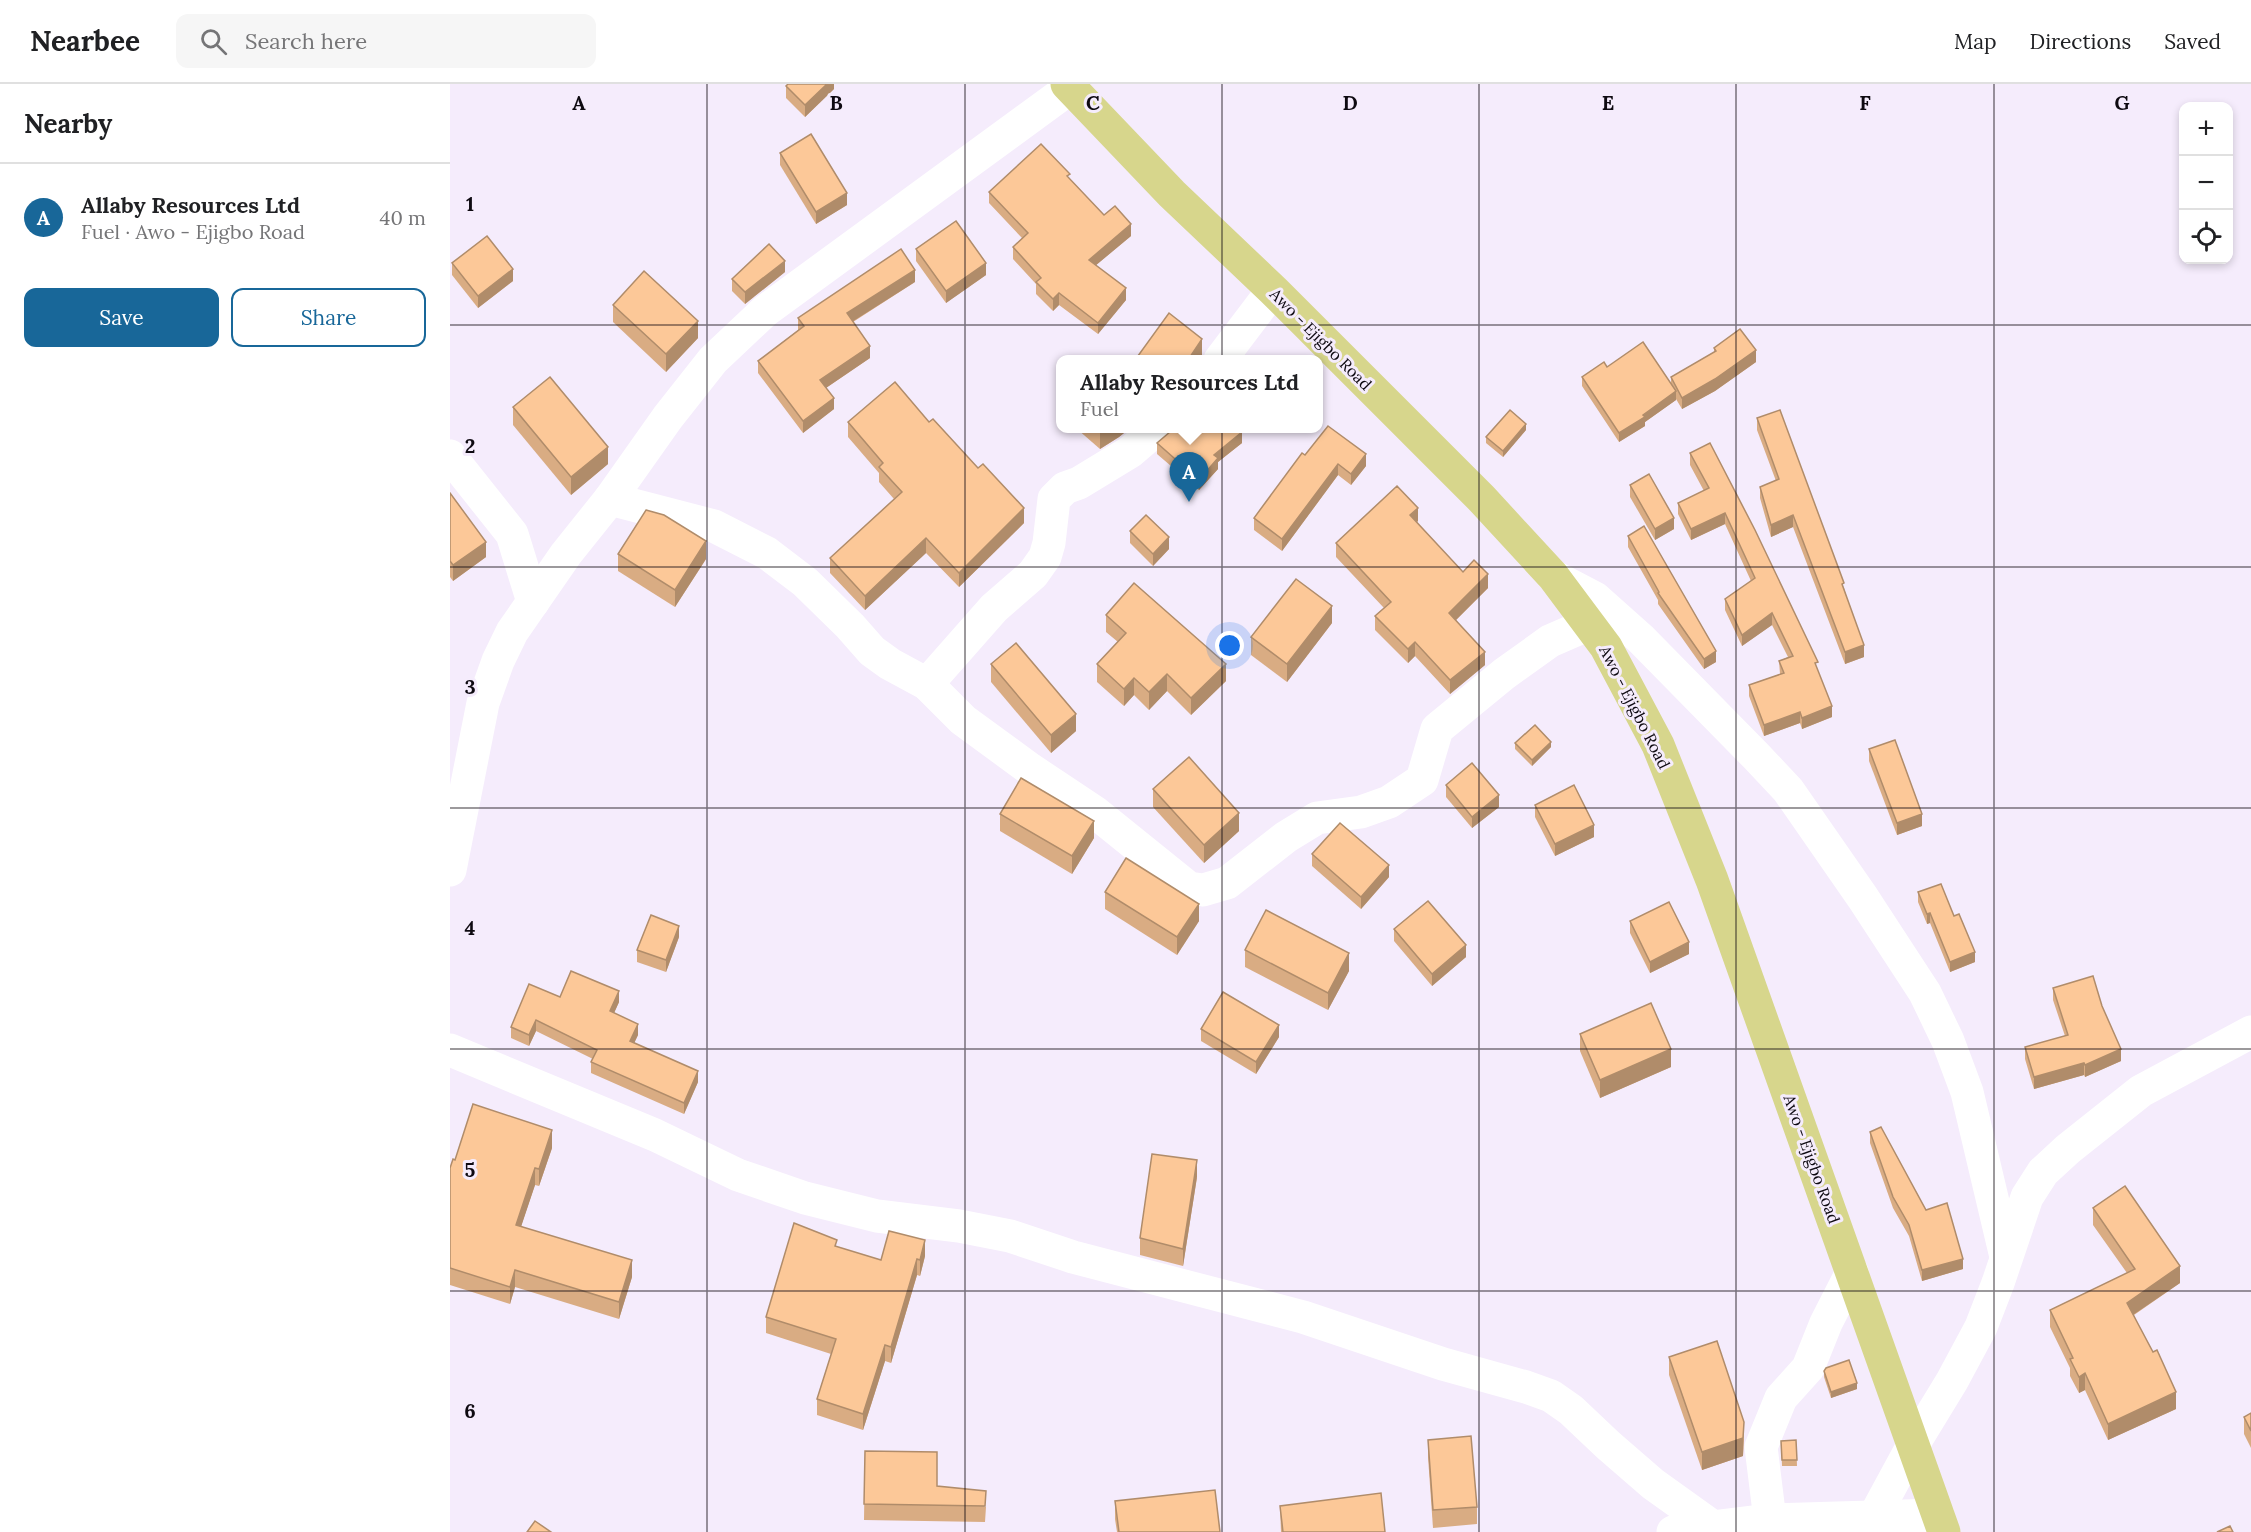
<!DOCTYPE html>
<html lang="en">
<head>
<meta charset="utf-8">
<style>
  :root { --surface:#fff; --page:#f6f6f6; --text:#202124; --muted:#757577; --line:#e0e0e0; --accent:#186799 }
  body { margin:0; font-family:Lora,serif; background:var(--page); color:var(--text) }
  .controls { position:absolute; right:18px; top:18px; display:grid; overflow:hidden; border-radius:12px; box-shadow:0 3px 9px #0003 }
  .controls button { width:54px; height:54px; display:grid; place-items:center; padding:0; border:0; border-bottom:2px solid var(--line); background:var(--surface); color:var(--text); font:30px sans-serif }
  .you { position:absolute; left:780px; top:562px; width:21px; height:21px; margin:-15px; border:4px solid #fff; border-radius:50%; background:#1a73e8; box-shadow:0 0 0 9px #1a73e833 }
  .badge { display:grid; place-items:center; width:39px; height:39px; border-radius:50%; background:var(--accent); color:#fff; font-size:20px; font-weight:700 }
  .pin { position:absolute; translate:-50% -50px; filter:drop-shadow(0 2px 3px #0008) }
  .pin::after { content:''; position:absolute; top:32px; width:21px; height:18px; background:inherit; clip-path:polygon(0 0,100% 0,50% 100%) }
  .popup { position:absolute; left:606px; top:271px; width:267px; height:78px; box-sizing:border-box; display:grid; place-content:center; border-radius:12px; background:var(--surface); filter:drop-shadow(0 2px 4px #0005); font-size:20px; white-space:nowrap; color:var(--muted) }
  .popup b { font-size:22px; color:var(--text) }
  .popup::after { content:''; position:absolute; left:50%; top:100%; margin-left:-12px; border:12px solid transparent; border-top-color:var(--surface) }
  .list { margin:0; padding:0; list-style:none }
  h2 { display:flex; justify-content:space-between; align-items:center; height:78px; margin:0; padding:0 24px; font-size:26px }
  h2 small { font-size:20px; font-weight:400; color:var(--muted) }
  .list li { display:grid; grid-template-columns:39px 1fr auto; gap:18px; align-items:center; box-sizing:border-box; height:108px; padding:0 24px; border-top:2px solid var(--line) }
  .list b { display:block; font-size:22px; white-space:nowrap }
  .list p { margin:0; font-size:20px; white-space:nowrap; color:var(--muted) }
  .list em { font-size:20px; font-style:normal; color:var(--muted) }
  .actions { display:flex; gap:12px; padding:18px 24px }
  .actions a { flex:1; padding:14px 0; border:2px solid var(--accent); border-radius:12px; text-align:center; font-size:21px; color:var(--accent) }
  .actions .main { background:var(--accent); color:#fff }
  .icon { flex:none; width:33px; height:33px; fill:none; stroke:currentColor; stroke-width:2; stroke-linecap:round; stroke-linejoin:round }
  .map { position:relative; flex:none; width:1801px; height:1448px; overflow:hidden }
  header { display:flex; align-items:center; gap:36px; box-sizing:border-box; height:84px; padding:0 30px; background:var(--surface); border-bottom:2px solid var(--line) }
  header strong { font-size:28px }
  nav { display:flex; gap:33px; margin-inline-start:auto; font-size:21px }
  .search { width:420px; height:54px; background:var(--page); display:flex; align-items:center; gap:15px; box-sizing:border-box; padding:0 21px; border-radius:12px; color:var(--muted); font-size:22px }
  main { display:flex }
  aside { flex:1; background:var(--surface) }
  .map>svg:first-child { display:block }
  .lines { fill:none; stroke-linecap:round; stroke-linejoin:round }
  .minor { stroke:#fff; stroke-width:33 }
  .major { stroke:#d7d68c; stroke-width:33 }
  .wall { fill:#d9ac83 }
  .shaded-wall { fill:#b08c6a }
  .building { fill:#fcc898; stroke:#b08c6a; stroke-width:1.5 }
  .grid { fill:none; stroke:#0e0a11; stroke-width:1.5; stroke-opacity:0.55 }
  .labels { text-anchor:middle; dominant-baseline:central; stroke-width:6; stroke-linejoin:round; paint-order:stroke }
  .street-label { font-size:16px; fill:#0e0a11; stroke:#f5ecfc }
  .grid-label { font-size:20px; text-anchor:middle; font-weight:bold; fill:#0e0a11; stroke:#f5ecfc; stroke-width:6; stroke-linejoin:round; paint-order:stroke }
</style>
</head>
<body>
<header>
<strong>Nearbee</strong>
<div class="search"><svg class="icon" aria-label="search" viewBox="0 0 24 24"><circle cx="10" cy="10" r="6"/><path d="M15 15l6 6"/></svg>Search here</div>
<nav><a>Map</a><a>Directions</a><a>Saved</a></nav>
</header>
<main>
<aside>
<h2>Nearby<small></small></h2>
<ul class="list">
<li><span class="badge">A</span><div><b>Allaby Resources Ltd</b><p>Fuel · Awo - Ejigbo Road</p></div><em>40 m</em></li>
</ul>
<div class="actions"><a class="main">Save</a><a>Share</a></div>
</aside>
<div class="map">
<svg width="1801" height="1448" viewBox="0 0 1801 1448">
  <rect width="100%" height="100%" fill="#f5ecfc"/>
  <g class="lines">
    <g class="minor">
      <polyline points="770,276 823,206"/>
      <polyline points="0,372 62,450 83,518"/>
      <polyline points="160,415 264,442 317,469 355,498 400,542 422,567 440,580 477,600 513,636 580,685 646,729 739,804 753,806 777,799 836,753 867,734 911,728 939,718 972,696 987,645 1054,590 1100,557 1139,540"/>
      <polyline points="1103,492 1145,514 1191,555 1306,672 1338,706 1413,814 1475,909 1498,957 1517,1008 1556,1173"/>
      <polyline points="477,600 544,524 583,490 595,473 599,459 604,415 615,404 629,399 680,368 708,344"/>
      <polyline points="0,786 33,619 48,577 62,548 116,470 160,415 218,333 263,276 315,227 620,4"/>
      <polyline points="0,966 205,1051 288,1091 355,1114 427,1132 509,1142 560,1152 623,1173 853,1233 993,1280 1076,1303 1101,1312 1121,1326 1158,1361 1203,1400 1263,1443"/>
      <polyline points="1424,1433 1463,1361 1502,1297 1531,1243 1548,1199 1577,1113 1593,1088 1618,1065 1691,1007 1801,948"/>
      <polyline points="1320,1436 1311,1363 1331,1314 1358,1284 1376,1239 1402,1188"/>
      <polyline points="1223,1448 1320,1436 1488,1431"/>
    </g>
    <polyline class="major" points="617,0 722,110 823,206 1032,415 1103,492 1156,563 1208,661 1262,796 1494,1448"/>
  </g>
  <g class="wall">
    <polygon points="384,0 384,5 355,33 336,14 336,2"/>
    <polygon points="330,69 397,121 366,140 330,81"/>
    <polygon points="620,95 654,131 681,152 646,181 676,216 648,250 609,221 603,227 586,210 586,200 563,175 563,163 572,154 539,119 539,108"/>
    <polygon points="466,165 536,191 496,219 466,177"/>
    <polygon points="2,179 63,197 28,224 2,191"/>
    <polygon points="335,188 295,220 282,207 282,195"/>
    <polygon points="465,198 403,238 420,274 376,304 384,325 353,349 308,289 308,277 348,246 348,234"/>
    <polygon points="163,221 248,254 216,288 163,238"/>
    <polygon points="1264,264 1306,278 1265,307 1232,325 1226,315 1226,316 1195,338 1195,342 1169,358 1132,302 1132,293 1157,283 1221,299 1221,293 1264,268"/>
    <polygon points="63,323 158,380 121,411 63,341"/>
    <polygon points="1307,334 1394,504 1414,573 1395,580 1343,443 1321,453 1310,414 1310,403 1326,397 1307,346"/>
    <polygon points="398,338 479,338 574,439 509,503 476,469 415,526 380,489 380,474 444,415 429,398 429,389 398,353"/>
    <polygon points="627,345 679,345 669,353 650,365"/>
    <polygon points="1076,346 1053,373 1036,359 1036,353"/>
    <polygon points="742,352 792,359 768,378 768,385 749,406 707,370 707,359"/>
    <polygon points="1240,369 1368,587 1382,633 1352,645 1350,639 1314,652 1299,612 1299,601 1330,590 1329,577 1338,573 1322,541 1292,562 1275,526 1275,515 1301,497 1275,440 1241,456 1228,430 1228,419 1254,407 1240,381"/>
    <polygon points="855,371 916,382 901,401 888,391 832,467 804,446 804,434"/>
    <polygon points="1180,401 1224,445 1205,456 1180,413"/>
    <polygon points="0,409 36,473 3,497 0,493"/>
    <polygon points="968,437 966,439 1013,488 1038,504 1006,536 1035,581 1000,610 965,572 958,579 925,546 925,532 934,524 886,473 886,459"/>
    <polygon points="680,447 719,465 703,482 680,459"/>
    <polygon points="1178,452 1266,578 1254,585 1208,520 1208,516 1178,463"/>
    <polygon points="168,470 256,475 225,523 168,487"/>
    <polygon points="656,531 776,597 741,631 717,607 699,626 684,611 674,622 647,598 647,580 668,558 656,548"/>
    <polygon points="882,539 837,598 801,571 801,553"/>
    <polygon points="541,580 626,647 601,669 541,598"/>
    <polygon points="1065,659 1101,663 1082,682 1065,665"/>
    <polygon points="1419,665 1472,742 1447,751 1419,677"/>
    <polygon points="996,701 1049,723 1022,744 996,713"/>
    <polygon points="703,705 789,747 754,779 703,723"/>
    <polygon points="1085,721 1144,753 1105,772 1085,733"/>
    <polygon points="550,730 644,754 622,790 550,747"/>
    <polygon points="862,770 939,793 911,825 862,782"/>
    <polygon points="655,808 749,837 727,871 655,825"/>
    <polygon points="1468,808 1525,878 1500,888 1480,839 1477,840 1468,818"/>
    <polygon points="1180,837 1239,870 1200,889 1180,849"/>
    <polygon points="944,845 1016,873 982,902 944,857"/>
    <polygon points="229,853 216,888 187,878 187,866"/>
    <polygon points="795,866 899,887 878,926 795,883"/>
    <polygon points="1603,904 1652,922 1671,977 1635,993 1634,991 1584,1005 1575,975 1575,963 1615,952 1603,916"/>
    <polygon points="110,913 169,918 164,929 188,951 184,959 248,998 234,1030 141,989 141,978 143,975 86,947 79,962 61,954 61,943"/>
    <polygon points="751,945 829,953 806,990 751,957"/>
    <polygon points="1130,950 1221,983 1150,1014 1130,967"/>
    <polygon points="1420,1048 1513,1185 1472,1197 1459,1152 1443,1124 1420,1059"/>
    <polygon points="102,1064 89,1102 85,1101 71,1142 182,1193 169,1235 65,1203 60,1220 0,1201 0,1084"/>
    <polygon points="747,1093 733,1182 690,1171 690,1154"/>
    <polygon points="1643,1124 1730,1199 1684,1231 1726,1325 1658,1356 1635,1306 1629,1309 1620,1292 1620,1284 1600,1243 1600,1226 1677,1189 1643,1141"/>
    <polygon points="387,1163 431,1176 475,1172 470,1192 467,1191 441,1279 435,1277 413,1346 367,1331 367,1315 381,1270 316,1249 316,1233"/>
    <polygon points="1219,1273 1294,1355 1293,1372 1252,1386 1219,1291"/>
    <polygon points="1374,1287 1407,1305 1381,1314 1374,1293"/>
    <polygon points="1801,1329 1801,1364 1794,1350 1794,1333"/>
    <polygon points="978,1356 1027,1423 1027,1440 983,1444 978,1373"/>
    <polygon points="1346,1356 1347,1382 1332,1382 1331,1357"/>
    <polygon points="415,1367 487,1402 536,1423 535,1438 414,1436"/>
    <polygon points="665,1417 770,1448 667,1448 665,1435"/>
    <polygon points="830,1422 935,1448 831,1448"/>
  </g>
  <g class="shaded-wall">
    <polygon points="377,0 384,0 384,5 355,33 355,21"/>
    <polygon points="397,109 397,121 366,140 366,128"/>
    <polygon points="681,140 681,152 639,187 639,176"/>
    <polygon points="335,177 335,188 295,220 295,208"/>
    <polygon points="536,179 536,191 496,219 496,207"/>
    <polygon points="63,185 63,197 28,224 28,212"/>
    <polygon points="465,186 465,198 397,241 397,229"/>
    <polygon points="676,204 676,216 648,250 648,239"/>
    <polygon points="609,209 609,221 603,227 603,215"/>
    <polygon points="248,237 248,254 216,288 216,270"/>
    <polygon points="752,255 752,271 749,276 738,276"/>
    <polygon points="420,262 420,274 370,308 370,296"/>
    <polygon points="1306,266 1306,278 1265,307 1232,325 1232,314"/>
    <polygon points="1226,307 1226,316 1195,338 1195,342 1169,358 1169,349"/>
    <polygon points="384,314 384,325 353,349 353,337"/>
    <polygon points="1076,340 1076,346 1053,373 1053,367"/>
    <polygon points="656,345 679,345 669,353 650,365 650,348"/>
    <polygon points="792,348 792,359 768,378 768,385 749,406 749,396 764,371"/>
    <polygon points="158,363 158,380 121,411 121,393"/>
    <polygon points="916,370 916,382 901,401 901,390"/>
    <polygon points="888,380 888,391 832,467 832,455"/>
    <polygon points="574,424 574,439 509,503 509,489"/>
    <polygon points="968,424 968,437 960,445 960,431"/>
    <polygon points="1275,429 1275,440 1241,456 1241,445"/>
    <polygon points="1343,431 1343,443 1321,453 1321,441"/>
    <polygon points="1224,434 1224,445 1205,456 1205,445"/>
    <polygon points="719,453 719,465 703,482 703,470"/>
    <polygon points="476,454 476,469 415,526 415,512"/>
    <polygon points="256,457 256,475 225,523 225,506"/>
    <polygon points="36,458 36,473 3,497 3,481"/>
    <polygon points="1038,490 1038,504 999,543 999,529"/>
    <polygon points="882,522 882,539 837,598 837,580"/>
    <polygon points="1322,529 1322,541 1292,562 1292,551"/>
    <polygon points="965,558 965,572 958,579 958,565"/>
    <polygon points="1414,561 1414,573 1395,580 1395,568"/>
    <polygon points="1266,567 1266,578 1254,585 1254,575"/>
    <polygon points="1035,568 1035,581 1000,610 1000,596"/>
    <polygon points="776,580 776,597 741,631 741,614"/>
    <polygon points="717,590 717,607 699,626 699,608"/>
    <polygon points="684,594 684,611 674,622 674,605"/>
    <polygon points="1382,622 1382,633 1352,645 1352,634"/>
    <polygon points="1350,628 1350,639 1314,652 1314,641"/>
    <polygon points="626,630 626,647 601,669 601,651"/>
    <polygon points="1101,658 1101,663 1082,682 1082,676"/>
    <polygon points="1049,711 1049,723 1022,744 1022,733"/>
    <polygon points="789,729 789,747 754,779 754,761"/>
    <polygon points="1472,730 1472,742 1447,751 1447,739"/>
    <polygon points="644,737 644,754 622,790 622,772"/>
    <polygon points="1144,741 1144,753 1105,772 1105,760"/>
    <polygon points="939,781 939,793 911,825 911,813"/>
    <polygon points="749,820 749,837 727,871 727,853"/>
    <polygon points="1480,829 1480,839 1477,840 1477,830"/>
    <polygon points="229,842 229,853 216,888 216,876"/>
    <polygon points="1239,858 1239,870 1200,889 1200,878"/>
    <polygon points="1016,861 1016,873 982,902 982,890"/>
    <polygon points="1525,868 1525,878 1500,888 1500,878"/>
    <polygon points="899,869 899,887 878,926 878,909"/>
    <polygon points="169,907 169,918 160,938 160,927"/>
    <polygon points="86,936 86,947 79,962 79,951"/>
    <polygon points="188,940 188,951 180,968 180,957"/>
    <polygon points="829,941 829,953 806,990 806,978"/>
    <polygon points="1221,965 1221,983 1150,1014 1150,996"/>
    <polygon points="1671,965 1671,977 1635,993 1635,981"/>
    <polygon points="1634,979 1634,991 1584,1005 1584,993"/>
    <polygon points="248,987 248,998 234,1030 234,1019"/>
    <polygon points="102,1046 102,1064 89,1102 89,1085"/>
    <polygon points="747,1076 747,1093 733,1182 733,1165"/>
    <polygon points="85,1084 85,1101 66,1158 66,1141"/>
    <polygon points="475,1156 475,1172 470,1192 470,1176"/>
    <polygon points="467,1175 467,1191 441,1279 441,1263"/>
    <polygon points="1513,1175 1513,1185 1472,1197 1472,1186"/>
    <polygon points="182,1176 182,1193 169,1235 169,1218"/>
    <polygon points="1730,1182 1730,1199 1677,1235 1677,1219"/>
    <polygon points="65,1186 65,1203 60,1220 60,1203"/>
    <polygon points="435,1261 435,1277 413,1346 413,1330"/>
    <polygon points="1635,1289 1635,1306 1629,1309 1629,1293"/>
    <polygon points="1407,1299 1407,1305 1381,1314 1381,1308"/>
    <polygon points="1726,1308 1726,1325 1658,1356 1658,1340"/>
    <polygon points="1294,1338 1293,1372 1252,1386 1252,1368"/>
  </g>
  <g class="building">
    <polygon points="338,0 377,0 355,21 336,2"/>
    <polygon points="361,50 397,109 366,128 330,69"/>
    <polygon points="591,60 620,90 617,92 654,131 665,122 681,140 639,176 676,204 648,239 609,209 603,215 586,198 591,194 563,163 578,149 539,108"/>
    <polygon points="506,137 536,179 496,207 466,165"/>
    <polygon points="37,152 63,185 28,212 2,179"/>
    <polygon points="319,160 335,177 295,208 282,195"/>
    <polygon points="451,165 465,186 397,229 420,262 370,296 384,314 353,337 308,277 354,242 348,234"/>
    <polygon points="194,187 248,237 216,270 163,221"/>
    <polygon points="719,229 752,255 738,276 685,276"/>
    <polygon points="1290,245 1306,266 1265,295 1232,314 1221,293 1266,267 1264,264"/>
    <polygon points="1193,258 1226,307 1193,331 1195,333 1169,349 1132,293 1154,278 1157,283"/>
    <polygon points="100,293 158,363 121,393 63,323"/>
    <polygon points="445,298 479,338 483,335 528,384 533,380 574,424 509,489 476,454 415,512 380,474 452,408 429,383 433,379 398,338"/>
    <polygon points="1060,326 1076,340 1053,367 1036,353"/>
    <polygon points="1330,326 1394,499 1392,500 1414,561 1395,568 1343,431 1321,441 1310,403 1329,395 1307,334"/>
    <polygon points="878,342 916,370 901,390 888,380 832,455 804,434 852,369 855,371"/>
    <polygon points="645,345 656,345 650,348"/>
    <polygon points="722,345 734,345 742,352 752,345 789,345 792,348 764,371 768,374 749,396 707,359 721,347"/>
    <polygon points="1260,359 1305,446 1368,578 1365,579 1382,622 1352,634 1350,628 1314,641 1299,601 1334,589 1329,577 1343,572 1322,529 1292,551 1275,515 1305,494 1275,429 1241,445 1228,419 1259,404 1240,369"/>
    <polygon points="1199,390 1224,434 1205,445 1180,401"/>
    <polygon points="947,402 968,424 960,431 1013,488 1024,476 1038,490 999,529 1035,568 1000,596 965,558 958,565 925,532 941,518 886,459"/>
    <polygon points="0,409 36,458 3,481 0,477"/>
    <polygon points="196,426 214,431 256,457 225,506 168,470"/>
    <polygon points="696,431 719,453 703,470 680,447"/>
    <polygon points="1194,442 1266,567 1254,575 1208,509 1209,508 1178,452"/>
    <polygon points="846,495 882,522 837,580 801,553"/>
    <polygon points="684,499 776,580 741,614 717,590 699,608 684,594 674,605 647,580 676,549 656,531"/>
    <polygon points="566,559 626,630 601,651 541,580"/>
    <polygon points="1085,641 1101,658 1082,676 1065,659"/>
    <polygon points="1445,656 1472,730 1447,739 1419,665"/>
    <polygon points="739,673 789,729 754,761 703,705"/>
    <polygon points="1022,679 1049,711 1022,733 996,701"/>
    <polygon points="571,694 644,737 622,772 550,730"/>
    <polygon points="1124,701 1144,741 1105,760 1085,721"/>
    <polygon points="890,739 939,781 911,813 862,770"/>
    <polygon points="676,774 749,820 727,853 655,808"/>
    <polygon points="1491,800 1504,832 1509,830 1525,868 1500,878 1480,829 1477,830 1468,808"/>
    <polygon points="978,817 1016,861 982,890 944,845"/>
    <polygon points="1219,818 1239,858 1200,878 1180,837"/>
    <polygon points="816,826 899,869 878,909 795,866"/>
    <polygon points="201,831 229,842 216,876 187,866"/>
    <polygon points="121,887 169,907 160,927 188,940 180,957 248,987 234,1019 141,978 147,966 86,936 79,951 61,943 79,900 110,913"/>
    <polygon points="1643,892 1652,922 1671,965 1635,981 1634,979 1584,993 1575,963 1618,951 1603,904"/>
    <polygon points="773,908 829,941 806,978 751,945"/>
    <polygon points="1201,919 1221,965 1150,996 1130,950"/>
    <polygon points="23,1020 102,1046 89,1085 85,1084 66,1141 182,1176 169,1218 65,1186 60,1203 0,1184 0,1084 3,1075 5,1076"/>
    <polygon points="1431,1043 1476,1126 1497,1119 1513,1175 1472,1186 1459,1141 1443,1113 1420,1048"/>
    <polygon points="702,1070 747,1076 733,1165 690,1154"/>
    <polygon points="1675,1102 1730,1182 1677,1219 1703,1268 1707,1266 1726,1308 1658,1340 1635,1289 1629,1293 1620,1275 1623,1274 1600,1226 1685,1185 1643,1124"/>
    <polygon points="344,1139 387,1156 385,1162 431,1176 439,1147 475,1156 470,1176 467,1175 441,1263 435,1261 413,1330 367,1315 386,1255 316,1233"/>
    <polygon points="1267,1257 1294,1338 1293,1354 1252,1368 1219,1273"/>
    <polygon points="1399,1276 1407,1299 1381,1308 1374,1287 1376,1284"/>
    <polygon points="1801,1329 1801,1347 1794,1333"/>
    <polygon points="1021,1352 1027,1423 983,1426 978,1356"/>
    <polygon points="1346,1356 1347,1376 1332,1376 1331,1357"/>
    <polygon points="415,1367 487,1368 487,1402 536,1407 535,1422 414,1420"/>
    <polygon points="765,1406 770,1448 669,1448 665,1417"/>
    <polygon points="931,1409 935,1448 833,1448 830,1422"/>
    <polygon points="85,1437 101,1448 77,1448"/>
    <polygon points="1780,1442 1783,1448 1767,1448"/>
  </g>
  <path class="grid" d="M257,0V1448M515,0V1448M772,0V1448M1029,0V1448M1286,0V1448M1544,0V1448M0,241H1801M0,483H1801M0,724H1801M0,965H1801M0,1207H1801"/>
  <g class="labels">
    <g class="street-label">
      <text transform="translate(871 255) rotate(45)">Awo - Ejigbo Road</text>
      <text transform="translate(1185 623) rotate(63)">Awo - Ejigbo Road</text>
      <text transform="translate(1362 1075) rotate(70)">Awo - Ejigbo Road</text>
    </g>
  </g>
  <g class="grid-label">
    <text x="129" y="26">A</text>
    <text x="386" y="26">B</text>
    <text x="643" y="26">C</text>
    <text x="900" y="26">D</text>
    <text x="1158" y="26">E</text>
    <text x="1415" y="26">F</text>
    <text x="1672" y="26">G</text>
    <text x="20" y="127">1</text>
    <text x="20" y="369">2</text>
    <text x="20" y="610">3</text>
    <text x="20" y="851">4</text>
    <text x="20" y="1093">5</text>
    <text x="20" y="1334">6</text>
  </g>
</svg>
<div class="controls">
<button>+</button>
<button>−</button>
<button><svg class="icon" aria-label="locate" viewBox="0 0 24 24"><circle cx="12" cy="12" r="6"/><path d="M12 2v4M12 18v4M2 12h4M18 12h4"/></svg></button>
</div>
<div class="you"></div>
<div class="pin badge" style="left:739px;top:418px">A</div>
<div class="popup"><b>Allaby Resources Ltd</b>Fuel</div>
</div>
</main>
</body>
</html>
